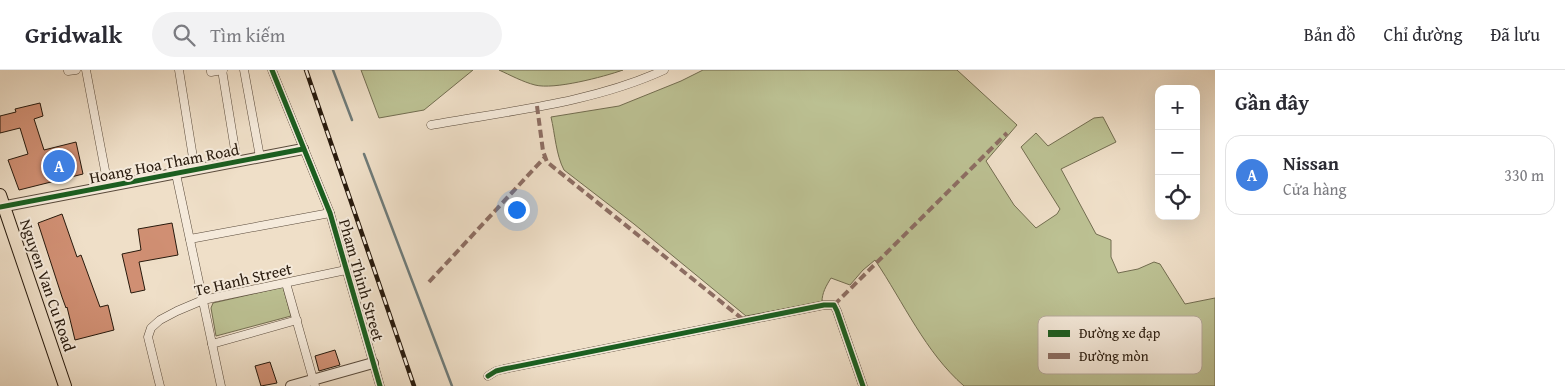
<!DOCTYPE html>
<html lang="vi">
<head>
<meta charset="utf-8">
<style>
  :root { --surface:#fff; --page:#f2f2f3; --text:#2b2b33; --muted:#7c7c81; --line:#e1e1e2; --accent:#111827 }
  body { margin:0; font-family:"Gentium Book Plus",serif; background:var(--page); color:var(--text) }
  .controls { position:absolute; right:15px; top:15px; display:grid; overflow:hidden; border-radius:10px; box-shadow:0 5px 20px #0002 }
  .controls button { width:45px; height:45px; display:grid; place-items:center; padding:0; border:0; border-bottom:1px solid var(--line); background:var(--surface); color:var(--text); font:25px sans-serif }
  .you { position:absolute; left:516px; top:139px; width:18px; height:18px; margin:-12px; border:4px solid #fff; border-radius:50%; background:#1a73e8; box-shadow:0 0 0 8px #1a73e833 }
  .badge { display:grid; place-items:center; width:32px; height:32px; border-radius:50%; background:var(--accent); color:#fff; font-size:16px; font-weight:700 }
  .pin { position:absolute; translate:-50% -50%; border:2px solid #fff; box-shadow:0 1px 5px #0006 }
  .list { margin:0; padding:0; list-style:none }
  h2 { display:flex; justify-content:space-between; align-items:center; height:65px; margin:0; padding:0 20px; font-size:21px }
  h2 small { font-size:16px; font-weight:400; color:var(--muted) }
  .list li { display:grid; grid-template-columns:32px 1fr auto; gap:15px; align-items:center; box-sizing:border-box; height:80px; margin:0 10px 10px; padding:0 10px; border:1px solid var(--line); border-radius:15px }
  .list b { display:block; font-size:19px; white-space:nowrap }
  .list p { margin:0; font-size:16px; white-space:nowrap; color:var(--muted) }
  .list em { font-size:16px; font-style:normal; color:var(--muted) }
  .icon { flex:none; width:28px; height:28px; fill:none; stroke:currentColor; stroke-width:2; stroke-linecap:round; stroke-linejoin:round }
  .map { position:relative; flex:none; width:1215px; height:316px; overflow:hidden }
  header { display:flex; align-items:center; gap:30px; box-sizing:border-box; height:70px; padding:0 25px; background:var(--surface); border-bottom:1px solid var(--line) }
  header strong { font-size:24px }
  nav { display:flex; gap:28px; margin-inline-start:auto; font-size:18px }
  .search { width:350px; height:45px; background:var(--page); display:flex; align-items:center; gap:12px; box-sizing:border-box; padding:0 18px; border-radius:28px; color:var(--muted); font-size:19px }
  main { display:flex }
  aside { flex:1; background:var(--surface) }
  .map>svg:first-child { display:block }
  .green { fill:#bcc193; stroke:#726d50 }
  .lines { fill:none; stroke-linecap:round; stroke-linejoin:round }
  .stream { stroke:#6e7a78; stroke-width:2.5 }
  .building { fill:#d08f73; stroke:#27190c }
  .minor-casing { stroke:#594a3b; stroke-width:9 }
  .tertiary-casing { stroke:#594a3b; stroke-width:12 }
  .primary-casing { stroke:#27190c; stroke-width:14 }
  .minor { stroke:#f5eadb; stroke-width:8 }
  .tertiary { stroke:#f5eadb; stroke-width:10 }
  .primary { stroke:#efdfc8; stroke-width:12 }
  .rail-casing { stroke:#27190c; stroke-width:4.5 }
  .rail { stroke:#f5eadb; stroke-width:2.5; stroke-dasharray:8; stroke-linecap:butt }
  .quiet { stroke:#8d6e63; stroke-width:4; stroke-dasharray:8 4; stroke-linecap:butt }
  .cycleway-casing { stroke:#f5eadb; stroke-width:8 }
  .cycleway { stroke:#1b5e20; stroke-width:5 }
  .labels { text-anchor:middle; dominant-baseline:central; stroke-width:4; stroke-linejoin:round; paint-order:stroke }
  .street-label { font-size:16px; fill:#27190c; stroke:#f5eadb }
  .key { fill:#f5eadb; stroke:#b7ab9d; stroke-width:1 }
  .key-label { font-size:14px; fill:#27190c }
</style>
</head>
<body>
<header>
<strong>Gridwalk</strong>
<div class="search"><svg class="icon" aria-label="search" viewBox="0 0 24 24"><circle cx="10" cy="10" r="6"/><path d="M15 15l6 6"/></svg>Tìm kiếm</div>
<nav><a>Bản đồ</a><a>Chỉ đường</a><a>Đã lưu</a></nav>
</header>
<main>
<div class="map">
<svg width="1215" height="316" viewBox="0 0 1215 316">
  <rect width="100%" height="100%" fill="#efdfc8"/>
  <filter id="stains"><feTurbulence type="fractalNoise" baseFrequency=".004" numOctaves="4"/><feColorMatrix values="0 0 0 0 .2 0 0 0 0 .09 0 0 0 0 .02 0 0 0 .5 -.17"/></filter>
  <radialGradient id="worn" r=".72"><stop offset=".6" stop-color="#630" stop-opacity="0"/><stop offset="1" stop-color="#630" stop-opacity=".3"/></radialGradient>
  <g class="green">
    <polygon points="361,0 473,0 424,40 379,48"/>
    <path d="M499,0H623C603,7 554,20 535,15C523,12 510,5 499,0Z"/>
    <path d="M703,0H957L1017,55L986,91L1014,135L1036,158L1057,144L1060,139L1021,77L1036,63L1048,76L1094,48L1103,47L1116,72L1061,99L1096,164L1111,170V187L1118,203L1138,199L1154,192L1160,194L1185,234L1215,228V316H964C925,282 904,233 875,190L863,200L850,215L831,208C826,216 822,223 822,232L746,246L634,154L564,100C556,85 555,64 551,47L619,36L681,11Z"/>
    <polygon points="283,217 291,246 216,266 211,238 213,233"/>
  </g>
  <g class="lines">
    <g class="stream">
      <polyline points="333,0 352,50"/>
      <polyline points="364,84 452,316"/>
    </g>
  </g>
  <g class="building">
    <polygon points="40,33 43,46 34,49 44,80 76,72 83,104 19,120 8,90 28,84 20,58 0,63 0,46 16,42 15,39"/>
    <polygon points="62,144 77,187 81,185 100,237 108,235 114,260 75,270 67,237 66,238 62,227 38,153"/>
    <polygon points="172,153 178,185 139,192 145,220 131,223 122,184 141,180 138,159"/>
    <polygon points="335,280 340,295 319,301 315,286"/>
    <polygon points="270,292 277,313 261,316 255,296"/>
  </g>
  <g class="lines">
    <g class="minor-casing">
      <g id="minor">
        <polyline points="86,0 108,116"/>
        <polyline points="179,0 195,100"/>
        <polyline points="211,0 211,2 223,0"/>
        <polyline points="222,0 237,92"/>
        <polyline points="244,0 260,87"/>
        <polyline points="272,0 330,143 380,316"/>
        <polyline points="68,1 76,0"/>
        <path d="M431,55C508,41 592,33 664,0"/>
        <polyline points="176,104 221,316"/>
        <polyline points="190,169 330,143"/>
        <polyline points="286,213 315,316"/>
        <polyline points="212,274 297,250"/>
        <polyline points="488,306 496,301 504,299 824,235 834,235 837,241 863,316"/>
        <polyline points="160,316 148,267 151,258 160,250 177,241 203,230 346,200"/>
      </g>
    </g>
    <g class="tertiary-casing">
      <g id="tertiary">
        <polyline points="0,137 303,79"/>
        <polyline points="291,316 373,293"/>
      </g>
    </g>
    <g class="primary-casing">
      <polyline id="primary" points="0,125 65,316"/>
    </g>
    <use href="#minor" class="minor"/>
    <use href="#tertiary" class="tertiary"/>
    <use href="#primary" class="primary"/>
    <g class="rail-casing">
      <polyline id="rail" points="306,0 414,316"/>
    </g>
    <use href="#rail" class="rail"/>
    <g class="quiet">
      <polyline points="537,36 543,81 547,92 745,251"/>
      <polyline points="429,212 545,87"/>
      <polyline points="834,235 1007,63"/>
    </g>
    <g class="cycleway-casing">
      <g id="cycleway">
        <polyline points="272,0 330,143 380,316"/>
        <polyline points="0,137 303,79"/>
        <polyline points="488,306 496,301 504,299 824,235 834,235 837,241 863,316"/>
      </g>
    </g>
    <use href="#cycleway" class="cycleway"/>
  </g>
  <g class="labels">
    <g class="street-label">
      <text transform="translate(164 93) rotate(-11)">Hoang Hoa Tham Road</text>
      <text transform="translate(243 209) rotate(-13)">Te Hanh Street</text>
      <text transform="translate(362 210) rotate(74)">Pham Thinh Street</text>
      <text transform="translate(48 215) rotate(71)">Nguyen Van Cu Road</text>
    </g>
  </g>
  <rect x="1038" y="246" width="164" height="58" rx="8" class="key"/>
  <rect x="1048" y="260" width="22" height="7" fill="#1b5e20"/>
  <rect x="1048" y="283" width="22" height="6" fill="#8d6e63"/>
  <g class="key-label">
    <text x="1079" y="268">Đường xe đạp</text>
    <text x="1079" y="291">Đường mòn</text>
  </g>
  <rect width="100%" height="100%" filter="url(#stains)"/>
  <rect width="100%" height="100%" fill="url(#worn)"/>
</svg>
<div class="controls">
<button>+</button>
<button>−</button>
<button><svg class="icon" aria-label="locate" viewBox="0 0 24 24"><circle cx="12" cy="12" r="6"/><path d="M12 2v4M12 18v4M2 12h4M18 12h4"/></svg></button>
</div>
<div class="you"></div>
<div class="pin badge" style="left:59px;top:96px;background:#3f7fe0">A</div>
</div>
<aside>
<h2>Gần đây<small></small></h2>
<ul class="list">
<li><span class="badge" style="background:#3f7fe0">A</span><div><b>Nissan</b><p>Cửa hàng</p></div><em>330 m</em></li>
</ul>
</aside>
</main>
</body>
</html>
